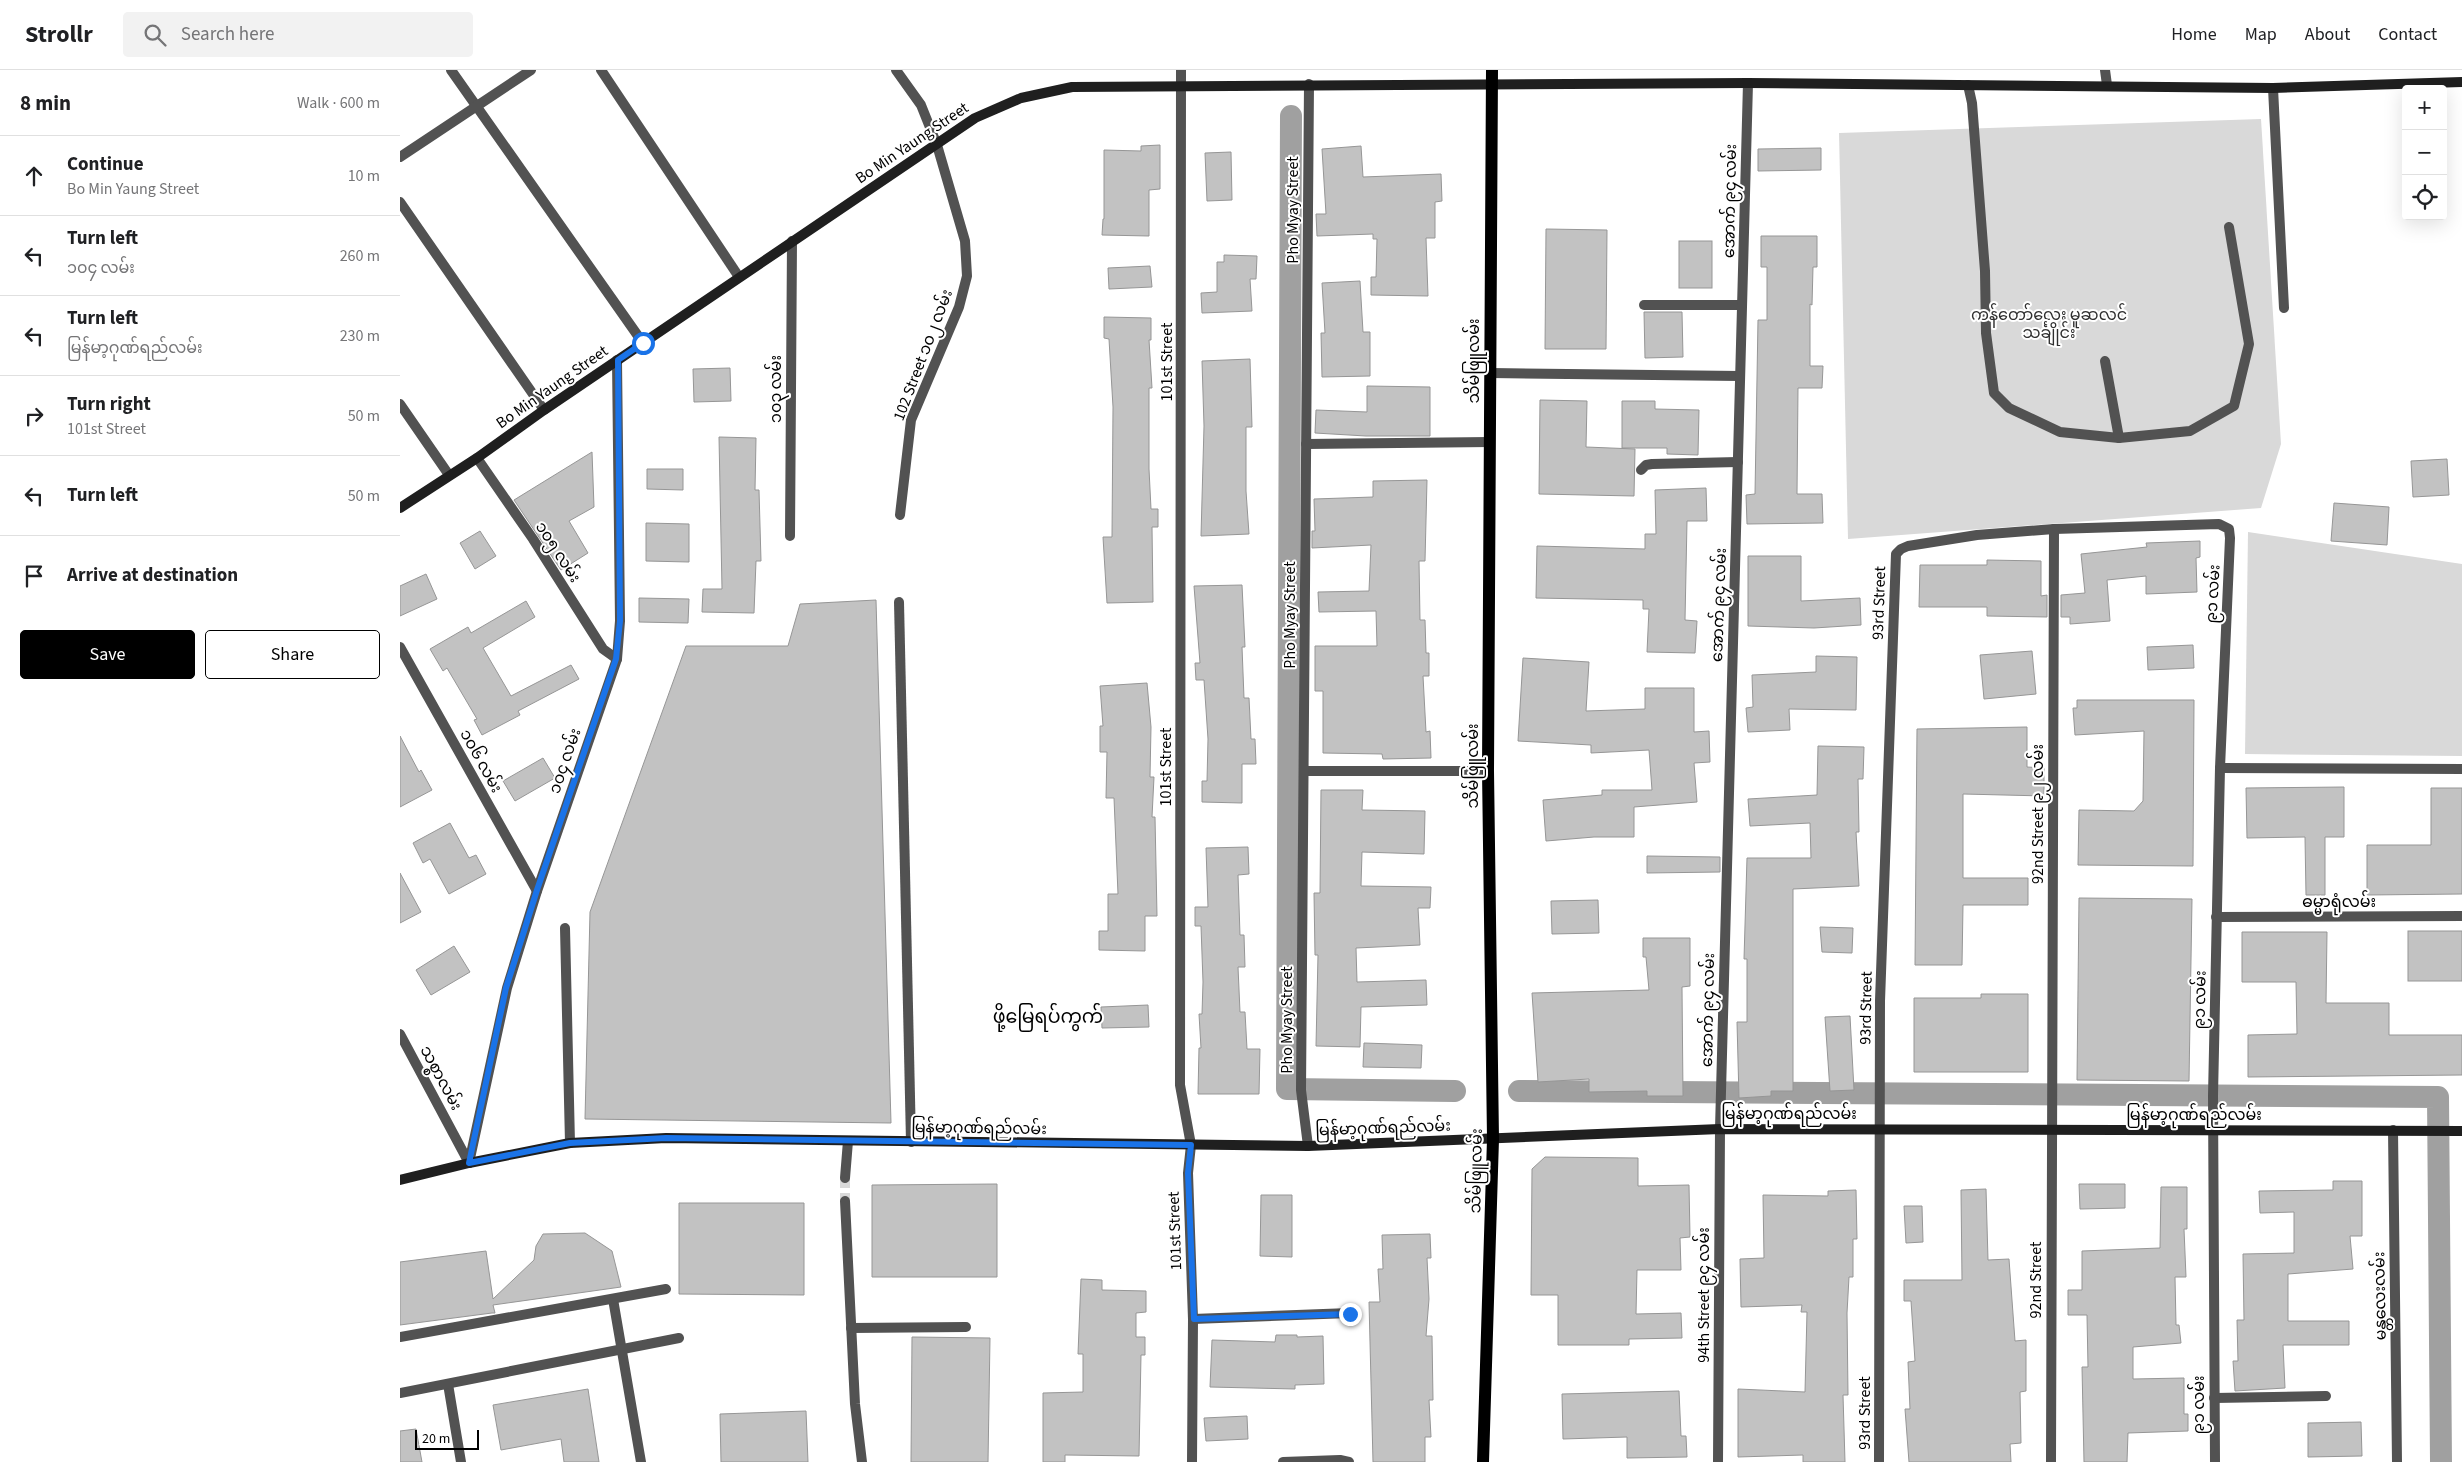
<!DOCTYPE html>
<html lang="en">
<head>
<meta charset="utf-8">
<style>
  :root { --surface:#fff; --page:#f2f2f2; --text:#202124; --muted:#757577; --line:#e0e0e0; --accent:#000 }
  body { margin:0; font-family:"Source Sans 3","Noto Sans Myanmar",sans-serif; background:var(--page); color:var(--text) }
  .controls { position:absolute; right:15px; top:15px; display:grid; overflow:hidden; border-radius:5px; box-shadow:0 5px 20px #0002 }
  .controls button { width:45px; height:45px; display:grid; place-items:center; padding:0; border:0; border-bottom:1px solid var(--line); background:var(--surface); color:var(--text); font:25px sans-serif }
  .scale { position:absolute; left:15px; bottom:12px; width:64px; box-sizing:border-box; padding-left:5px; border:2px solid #000; border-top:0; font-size:14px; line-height:18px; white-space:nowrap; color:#000; -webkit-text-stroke:4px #fff; paint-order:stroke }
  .stop { position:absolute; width:15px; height:15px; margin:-11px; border:4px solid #1a73e8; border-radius:50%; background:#fff }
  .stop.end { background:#1a73e8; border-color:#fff; box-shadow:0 1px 5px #0008 }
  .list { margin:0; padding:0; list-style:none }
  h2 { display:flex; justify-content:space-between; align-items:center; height:65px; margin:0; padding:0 20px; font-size:21px }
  h2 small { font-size:16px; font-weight:400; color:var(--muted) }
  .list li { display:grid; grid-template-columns:32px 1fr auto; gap:15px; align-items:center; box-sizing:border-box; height:80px; padding:0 20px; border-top:1px solid var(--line) }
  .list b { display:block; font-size:19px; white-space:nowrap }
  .list p { margin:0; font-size:16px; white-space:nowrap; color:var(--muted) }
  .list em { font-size:16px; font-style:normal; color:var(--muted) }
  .actions { display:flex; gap:10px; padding:15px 20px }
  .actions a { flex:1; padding:11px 0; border:1px solid var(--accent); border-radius:5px; text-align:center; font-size:18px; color:var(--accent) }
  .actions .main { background:var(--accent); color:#fff }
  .icon { flex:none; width:28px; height:28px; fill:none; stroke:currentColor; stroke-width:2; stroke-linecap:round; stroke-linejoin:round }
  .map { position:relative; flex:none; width:2062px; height:1392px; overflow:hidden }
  header { display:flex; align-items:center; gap:30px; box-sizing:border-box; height:70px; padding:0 25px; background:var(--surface); border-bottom:1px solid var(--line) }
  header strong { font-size:24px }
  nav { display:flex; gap:28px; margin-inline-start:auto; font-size:18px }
  .search { width:350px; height:45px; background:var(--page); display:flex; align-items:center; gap:12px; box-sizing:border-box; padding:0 18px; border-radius:5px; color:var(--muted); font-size:19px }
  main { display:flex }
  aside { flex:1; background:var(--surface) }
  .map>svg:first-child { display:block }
  .green { fill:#d9d9d9 }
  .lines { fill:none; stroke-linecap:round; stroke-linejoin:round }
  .canal { stroke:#a0a0a0; stroke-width:22 }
  .building { fill:#c2c2c2; stroke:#969696 }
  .street-tunnel { stroke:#d9d9d9; stroke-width:10; stroke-dasharray:10 5; stroke-linecap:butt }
  .lane { stroke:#525252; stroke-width:10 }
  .street { stroke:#525252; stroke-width:10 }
  .secondary { stroke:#1f1f1f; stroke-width:10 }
  .primary { stroke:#000; stroke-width:12 }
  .route { stroke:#1a73e8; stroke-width:6 }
  .labels { text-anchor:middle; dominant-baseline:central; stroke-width:4; stroke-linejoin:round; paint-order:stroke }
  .street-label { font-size:16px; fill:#000; stroke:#fff }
  .park-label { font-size:16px; fill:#303030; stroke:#fff }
  .quarter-label { font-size:19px; fill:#000; stroke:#fff }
</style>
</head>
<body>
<header>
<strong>Strollr</strong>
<div class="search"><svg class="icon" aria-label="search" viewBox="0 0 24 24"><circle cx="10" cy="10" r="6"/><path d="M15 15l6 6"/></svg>Search here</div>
<nav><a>Home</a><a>Map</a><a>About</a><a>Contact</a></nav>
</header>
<main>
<aside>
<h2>8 min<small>Walk · 600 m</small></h2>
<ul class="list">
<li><svg class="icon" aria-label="ahead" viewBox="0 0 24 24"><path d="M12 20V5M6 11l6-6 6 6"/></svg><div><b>Continue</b><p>Bo Min Yaung Street</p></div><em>10 m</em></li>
<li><svg class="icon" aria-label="left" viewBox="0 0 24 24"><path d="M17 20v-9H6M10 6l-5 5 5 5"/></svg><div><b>Turn left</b><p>၁၀၄ လမ်း</p></div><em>260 m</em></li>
<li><svg class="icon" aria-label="left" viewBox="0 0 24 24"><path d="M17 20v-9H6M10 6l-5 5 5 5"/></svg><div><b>Turn left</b><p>မြန်မာ့ဂုဏ်ရည်လမ်း</p></div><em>230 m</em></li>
<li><svg class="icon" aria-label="right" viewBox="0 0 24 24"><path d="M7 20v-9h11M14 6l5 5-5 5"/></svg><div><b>Turn right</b><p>101st Street</p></div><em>50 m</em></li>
<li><svg class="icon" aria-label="left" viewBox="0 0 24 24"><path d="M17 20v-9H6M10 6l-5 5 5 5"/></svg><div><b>Turn left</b></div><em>50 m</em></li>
<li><svg class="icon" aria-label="arrive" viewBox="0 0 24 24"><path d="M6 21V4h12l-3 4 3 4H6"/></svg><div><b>Arrive at destination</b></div></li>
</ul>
<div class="actions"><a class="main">Save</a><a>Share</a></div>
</aside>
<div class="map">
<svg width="2062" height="1392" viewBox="0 0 2062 1392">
  <rect width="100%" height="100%" fill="#fff"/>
  <g class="green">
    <polygon points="1861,49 1881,374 1861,438 1448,469 1439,63"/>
    <polygon points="1848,462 2062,494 2062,686 1845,684"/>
  </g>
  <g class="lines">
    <g class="canal">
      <polyline points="891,46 887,1019 1055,1021"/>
      <polyline points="1119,1021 2038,1027 2041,1392"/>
    </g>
  </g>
  <g class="building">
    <polygon points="760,75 760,119 749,120 749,166 702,165 703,149 704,149 704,80 741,81 741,76"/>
    <polygon points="961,76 963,107 1041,104 1042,131 1035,132 1035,168 1026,168 1028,226 971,225 971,207 976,207 977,169 973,169 973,164 917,166 916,144 926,144 922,79"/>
    <polygon points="1421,78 1421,100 1358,101 1358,79"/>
    <polygon points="831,82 832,130 807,131 805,83"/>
    <polygon points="1146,159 1207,160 1206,279 1145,279"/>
    <polygon points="1361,166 1417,166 1417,197 1413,197 1412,235 1410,234 1410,296 1423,296 1422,318 1398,318 1397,424 1422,424 1423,453 1347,454 1346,425 1355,424 1358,250 1367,250 1367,197 1361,197"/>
    <rect x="1279" y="171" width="33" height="47"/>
    <polygon points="824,185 857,186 856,209 850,209 852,241 802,243 801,223 817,222 817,192 824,192"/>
    <polygon points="750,196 752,217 709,219 708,198"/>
    <polygon points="960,211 963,262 970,262 970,306 922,307 921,263 925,263 922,213"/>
    <polygon points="1244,242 1282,242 1283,287 1245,288"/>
    <polygon points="704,247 751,248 751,270 749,270 752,318 749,318 749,399 751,439 758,439 758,457 752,457 753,532 707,533 703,467 712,467 713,337 709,269 704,268"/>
    <polygon points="850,289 852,357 846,357 846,421 849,464 801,466 804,356 802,291"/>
    <polygon points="330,298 331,331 294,332 293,299"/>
    <polygon points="967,316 1030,317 1030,366 966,366 915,363 916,340 967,342"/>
    <polygon points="1140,330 1187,331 1186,377 1235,379 1234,426 1139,424"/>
    <polygon points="1222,331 1255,331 1255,339 1299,340 1298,385 1267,384 1267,378 1222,378"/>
    <polygon points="319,367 356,368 355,420 359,420 361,491 356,491 354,543 302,542 303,519 322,519"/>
    <polygon points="192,382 194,437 169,451 188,483 161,500 114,430"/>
    <polygon points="2047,389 2049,425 2013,427 2011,391"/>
    <polygon points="247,399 283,399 283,420 247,419"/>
    <polygon points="1027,410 1025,491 1019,491 1020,550 1025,550 1026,583 1029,583 1029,606 1023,606 1026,662 1030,661 1031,688 983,689 982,684 923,683 923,621 915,621 915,576 977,576 976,541 919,542 918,522 969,521 971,475 912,478 912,461 915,461 914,429 973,427 973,411"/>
    <polygon points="1306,418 1307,451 1287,451 1285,550 1297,551 1295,583 1247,582 1249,539 1243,539 1243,530 1136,528 1137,476 1245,479 1245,464 1256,464 1255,420"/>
    <polygon points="1934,433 1989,437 1987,475 1931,471"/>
    <polygon points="246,453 289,454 289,492 246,491"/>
    <polygon points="80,461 96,486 75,499 60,473"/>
    <polygon points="1800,471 1800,487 1796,488 1797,522 1746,524 1746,506 1707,510 1710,551 1670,554 1670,547 1661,547 1661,525 1685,523 1681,484 1747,477 1746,473"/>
    <polygon points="1348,486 1401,486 1401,531 1460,528 1461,555 1414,558 1348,556"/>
    <polygon points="1587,490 1641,491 1641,526 1647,525 1647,547 1587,546 1587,537 1519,537 1520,495 1587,495"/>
    <polygon points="26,504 37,529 0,546 0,516"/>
    <polygon points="842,515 845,577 842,577 844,628 849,628 851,669 855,669 856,694 842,694 842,733 802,732 802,711 807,711 808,669 804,610 796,610 795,593 800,593 794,516"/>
    <polygon points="239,528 289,529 288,553 239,552"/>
    <polygon points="476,530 491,1053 185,1049 190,842 286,576 388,576 400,534"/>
    <polygon points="126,531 135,547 83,578 111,626 171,595 179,609 118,641 120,645 82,665 74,650 77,649 47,598 43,601 30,579 68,557 71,563"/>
    <polygon points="1793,575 1794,598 1748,600 1747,577"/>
    <polygon points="1632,581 1636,624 1584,629 1580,585"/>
    <polygon points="1416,586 1457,587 1456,640 1389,639 1390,660 1348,662 1346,638 1353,637 1352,605 1416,602"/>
    <polygon points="1123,588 1189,592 1186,641 1245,639 1245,618 1294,618 1294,662 1309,661 1310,692 1294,693 1297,732 1234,737 1234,767 1194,767 1146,771 1143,730 1202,725 1202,720 1252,720 1249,680 1191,683 1191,675 1118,671"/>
    <polygon points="747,613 751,657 750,707 754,707 752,747 755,747 757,846 745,846 745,881 699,880 699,861 708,861 708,824 718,824 714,728 706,728 707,682 700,682 700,656 703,656 700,616"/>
    <polygon points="1677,630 1794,630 1793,796 1678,795 1679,740 1734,741 1743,731 1744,661 1675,665 1673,638 1677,638"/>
    <polygon points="1627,657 1627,697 1644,698 1644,726 1563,724 1563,808 1628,808 1628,835 1563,835 1562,895 1515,895 1517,659"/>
    <polygon points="0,666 19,702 21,700 32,720 0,737"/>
    <polygon points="1418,676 1464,677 1463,709 1458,709 1459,762 1456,762 1459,816 1393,819 1393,1021 1371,1021 1371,1026 1339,1028 1337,952 1347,952 1347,889 1344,889 1347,788 1411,788 1410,753 1350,756 1348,729 1417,725"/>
    <polygon points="143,688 155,708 115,731 103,711"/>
    <polygon points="1944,717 1944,767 1925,767 1925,825 1906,825 1905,767 1847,768 1846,718"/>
    <polygon points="2031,718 2062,718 2062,824 1967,825 1967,775 2031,775"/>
    <polygon points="921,720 963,720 962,740 1025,741 1024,784 962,782 961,816 1031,817 1030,838 1018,838 1020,875 956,878 957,912 1026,910 1027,935 961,937 960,977 916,976 918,885 915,885 914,823 920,823"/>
    <polygon points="50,753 69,788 76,785 86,804 49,824 30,789 23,793 13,773"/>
    <polygon points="848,777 849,804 838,805 840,865 844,865 845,897 838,897 840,942 845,942 847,979 860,979 859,1024 798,1024 799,978 801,978 799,944 802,944 803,912 801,856 795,856 795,837 808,837 806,778"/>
    <polygon points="1247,786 1320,787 1320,802 1247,803"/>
    <polygon points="0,803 21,842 0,853"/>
    <polygon points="1679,828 1792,829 1789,1011 1677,1010"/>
    <polygon points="1198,830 1199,863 1152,864 1151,831"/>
    <polygon points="1420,857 1453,858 1452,883 1422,882"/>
    <rect x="2008" y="861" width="54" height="50"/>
    <polygon points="1842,862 1927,862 1926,933 1989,933 1989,965 2062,965 2062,1005 1848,1007 1848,965 1897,964 1896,912 1842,912"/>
    <polygon points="1243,868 1290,868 1290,916 1282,917 1283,1026 1247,1026 1247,1021 1189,1022 1189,1009 1138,1012 1132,923 1249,920 1246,887 1243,887"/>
    <polygon points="54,876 70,902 31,925 16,900"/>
    <polygon points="1581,924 1628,924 1628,1002 1514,1002 1514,928 1581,928"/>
    <polygon points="748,935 749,957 702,958 701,937"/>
    <polygon points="1450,946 1454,1020 1430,1021 1425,947"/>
    <polygon points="964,973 1022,975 1021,998 963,997"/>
    <polygon points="1145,1087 1238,1088 1238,1116 1289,1115 1290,1167 1280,1168 1281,1200 1237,1200 1236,1244 1281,1243 1282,1268 1229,1269 1229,1275 1158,1275 1158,1225 1131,1225 1132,1099"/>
    <polygon points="1933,1111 1962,1111 1962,1166 1950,1166 1953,1199 1888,1204 1888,1251 1949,1251 1949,1275 1883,1275 1885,1318 1835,1321 1833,1291 1838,1291 1837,1250 1844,1250 1843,1184 1894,1183 1894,1142 1860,1143 1859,1121 1933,1120"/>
    <polygon points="597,1114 597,1207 472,1207 472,1115"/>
    <polygon points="1679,1114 1725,1114 1725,1138 1680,1139"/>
    <polygon points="1761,1117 1787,1117 1787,1159 1784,1159 1786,1207 1775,1207 1776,1255 1779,1255 1781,1273 1733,1277 1733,1309 1784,1308 1784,1344 1788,1344 1788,1361 1728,1363 1727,1392 1684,1392 1682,1297 1688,1297 1687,1245 1668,1245 1668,1220 1682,1220 1682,1181 1760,1178"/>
    <polygon points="1586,1119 1588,1190 1609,1189 1615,1271 1626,1270 1626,1321 1620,1322 1621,1373 1610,1374 1611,1392 1509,1392 1505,1339 1510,1339 1508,1292 1515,1291 1511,1231 1504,1231 1504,1210 1562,1210 1561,1120"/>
    <polygon points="1456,1120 1457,1169 1453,1169 1453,1207 1449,1207 1447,1243 1448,1325 1443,1325 1445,1392 1403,1392 1403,1385 1338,1387 1338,1319 1405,1322 1407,1242 1401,1242 1402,1235 1341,1237 1340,1189 1364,1188 1363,1125 1428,1126 1428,1121"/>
    <polygon points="861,1125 892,1125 892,1187 860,1186"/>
    <polygon points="279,1133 404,1133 404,1225 279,1224"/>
    <polygon points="1504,1136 1522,1136 1523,1172 1506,1173"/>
    <polygon points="185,1163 212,1181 221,1217 93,1235 95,1243 92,1243 0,1255 0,1192 86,1181 93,1229 134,1190 136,1176 143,1164"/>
    <polygon points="1030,1164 1031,1188 1027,1188 1029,1229 1026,1266 1032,1266 1033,1330 1029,1330 1031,1367 1025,1367 1025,1392 973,1392 969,1232 980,1232 978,1199 983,1199 982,1165"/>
    <polygon points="681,1209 702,1210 702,1220 746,1221 746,1242 736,1243 736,1267 745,1267 745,1285 741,1285 739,1386 665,1385 665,1392 643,1392 643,1323 683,1322 683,1284 678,1284"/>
    <polygon points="876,1265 897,1265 897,1267 923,1266 924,1314 895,1315 895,1319 810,1317 812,1270 875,1272"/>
    <polygon points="512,1267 590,1268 588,1392 511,1392"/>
    <polygon points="188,1319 199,1392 164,1392 161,1369 101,1380 93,1335"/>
    <polygon points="1279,1321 1281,1366 1286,1366 1287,1387 1227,1388 1227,1367 1163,1369 1162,1324"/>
    <polygon points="406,1341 408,1392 321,1392 320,1344"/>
    <polygon points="847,1346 848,1369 806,1371 804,1348"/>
    <polygon points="1961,1352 1962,1386 1908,1387 1908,1353"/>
    <polygon points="16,1359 22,1392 0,1392 0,1361"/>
  </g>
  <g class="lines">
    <polyline class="street-tunnel" points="445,1108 445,1131"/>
    <g class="lane">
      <polyline points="1568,15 1572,33 1585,201 1586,263 1594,323 1609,338 1660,362 1719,368 1790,361 1834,336 1849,274 1829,157"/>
      <polyline points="1705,291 1719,368"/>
      <polyline points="1091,303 1340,306"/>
      <polyline points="1241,400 1246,395 1252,394 1338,392"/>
      <polyline points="499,532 511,1072"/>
      <polyline points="165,858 170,1073"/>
      <polyline points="1814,1328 1926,1326"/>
    </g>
    <g class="street">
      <polyline points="51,0 243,273"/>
      <polyline points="201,0 339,207"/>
      <polyline points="496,0 521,35 537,75 565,171 567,206 559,237 511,350 500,445"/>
      <polyline points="781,0 780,1015 791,1075 788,1103 793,1249 792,1392"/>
      <polyline points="1705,0 1707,15"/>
      <polyline points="1873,18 1884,238"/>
      <polyline points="0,87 131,0"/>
      <polyline points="0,132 144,340"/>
      <polyline points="1244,235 1342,235"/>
      <polyline points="0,334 49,405"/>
      <polyline points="906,374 1090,372"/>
      <polyline points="77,388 133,469 203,579 217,589"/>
      <polyline points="390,466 392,171"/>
      <polyline points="0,577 137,821"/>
      <polyline points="1820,698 2062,699"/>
      <polyline points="904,701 1088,701"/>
      <polyline points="1816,847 2062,846"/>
      <polyline points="0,964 69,1093"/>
      <polyline points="1993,1060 1997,1392"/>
      <polyline points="908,1076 901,1020 909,14"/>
      <polyline points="69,1093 107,918 137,821 217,589 220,551 217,290"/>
      <polyline points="445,1108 448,1071"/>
      <polyline points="445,1131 455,1334 462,1392"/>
      <polyline points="213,1229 241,1392"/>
      <polyline points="793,1249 950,1243"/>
      <polyline points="451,1258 566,1257"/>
      <polyline points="0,1267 266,1219"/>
      <polyline points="48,1314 61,1392"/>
      <polyline points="0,1323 279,1268"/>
      <polyline points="883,1392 940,1390 949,1392"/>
      <polyline points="1318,1392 1320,1059 1348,13"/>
      <polyline points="1479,1392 1480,931 1496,484 1501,479 1508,476 1577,465 1654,459 1819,454 1829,459 1830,468 1820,698 1813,1026 1815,1392"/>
      <polyline points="1651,1392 1654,459"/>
    </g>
    <g class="secondary">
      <polyline points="0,438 77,388 144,340 575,48 621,28 672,17 1348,13 1873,18 2062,12"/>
      <polyline points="0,1110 69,1093 170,1073 266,1068 908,1076 1320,1059 2062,1061"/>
    </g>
    <polyline class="primary" points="1083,1392 1093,1069 1088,701 1092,0"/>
  </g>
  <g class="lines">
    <polyline class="route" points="243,273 218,290 220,551 216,589 137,820 106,918 69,1093 170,1073 266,1068 791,1075 788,1103 794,1249 950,1244"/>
  </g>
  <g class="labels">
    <g class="street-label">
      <text transform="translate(512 73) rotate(-34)">Bo Min Yaung Street</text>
      <text transform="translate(1330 131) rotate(-89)">အောက် ၉၄ လမ်း</text>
      <text transform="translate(893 140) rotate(-90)">Pho Myay Street</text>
      <text transform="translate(523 285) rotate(-69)">102 Street ၁၀၂ လမ်း</text>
      <text transform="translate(1074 291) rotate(-90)">သိမ်ဖြူလမ်း</text>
      <text transform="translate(767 292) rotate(-90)">101st Street</text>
      <text transform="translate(152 317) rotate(-35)">Bo Min Yaung Street</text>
      <text transform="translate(376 319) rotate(-90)">၁၀၃ လမ်း</text>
      <text transform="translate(158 482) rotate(57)">၁၀၅ လမ်း</text>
      <text transform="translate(1813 524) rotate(-87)">၉၁ လမ်း</text>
      <text transform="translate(1479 533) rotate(-88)">93rd Street</text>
      <text transform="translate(1319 535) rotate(-88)">အောက် ၉၄ လမ်း</text>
      <text transform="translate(890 545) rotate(-90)">Pho Myay Street</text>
      <text transform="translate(81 691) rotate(61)">၁၀၆ လမ်း</text>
      <text transform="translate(165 691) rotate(-71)">၁၀၄ လမ်း</text>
      <text transform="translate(1073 696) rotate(-90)">သိမ်ဖြူလမ်း</text>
      <text transform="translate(766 697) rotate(-90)">101st Street</text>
      <text transform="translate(1638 744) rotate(-90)">92nd Street ၉၂ လမ်း</text>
      <text x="1939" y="832">ဓမ္မာရုံလမ်း</text>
      <text transform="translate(1800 930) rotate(-89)">၉၁ လမ်း</text>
      <text transform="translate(1466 938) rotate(-89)">93rd Street</text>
      <text transform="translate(1308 940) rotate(-89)">အောက် ၉၄ လမ်း</text>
      <text transform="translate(887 950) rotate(-90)">Pho Myay Street</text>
      <text transform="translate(41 1008) rotate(62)">သစ္စာလမ်း</text>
      <text x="1389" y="1044">မြန်မာ့ဂုဏ်ရည်လမ်း</text>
      <text x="1794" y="1045">မြန်မာ့ဂုဏ်ရည်လမ်း</text>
      <text transform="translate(579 1058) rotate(1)">မြန်မာ့ဂုဏ်ရည်လမ်း</text>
      <text transform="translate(983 1058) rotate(-2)">မြန်မာ့ဂုဏ်ရည်လမ်း</text>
      <text transform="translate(1076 1101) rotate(-89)">သိမ်ဖြူလမ်း</text>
      <text transform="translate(775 1161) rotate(-92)">101st Street</text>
      <text transform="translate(1636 1210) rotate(-90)">92nd Street</text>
      <text transform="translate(1304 1225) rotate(-90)">94th Street ၉၄ လမ်း</text>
      <text transform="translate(1980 1226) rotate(-91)">မန္တလေးလမ်း</text>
      <text transform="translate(1799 1335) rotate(-90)">၉၁ လမ်း</text>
      <text transform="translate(1465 1343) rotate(-90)">93rd Street</text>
    </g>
    <g class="park-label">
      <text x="1649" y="245">ကန်တော်လေး မူဆလင်<tspan x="1649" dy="18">သင်္ချိုင်း</tspan></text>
    </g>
    <g class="quarter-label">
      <text x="648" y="947">ဖို့မြေရပ်ကွက်</text>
    </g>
  </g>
</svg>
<div class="controls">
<button>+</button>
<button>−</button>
<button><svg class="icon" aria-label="locate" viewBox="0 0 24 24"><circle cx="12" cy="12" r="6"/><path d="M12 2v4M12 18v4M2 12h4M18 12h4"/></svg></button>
</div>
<div class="scale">20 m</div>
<div class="stop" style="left:243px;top:273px"></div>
<div class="stop end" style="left:950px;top:1244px"></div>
</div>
</main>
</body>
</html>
